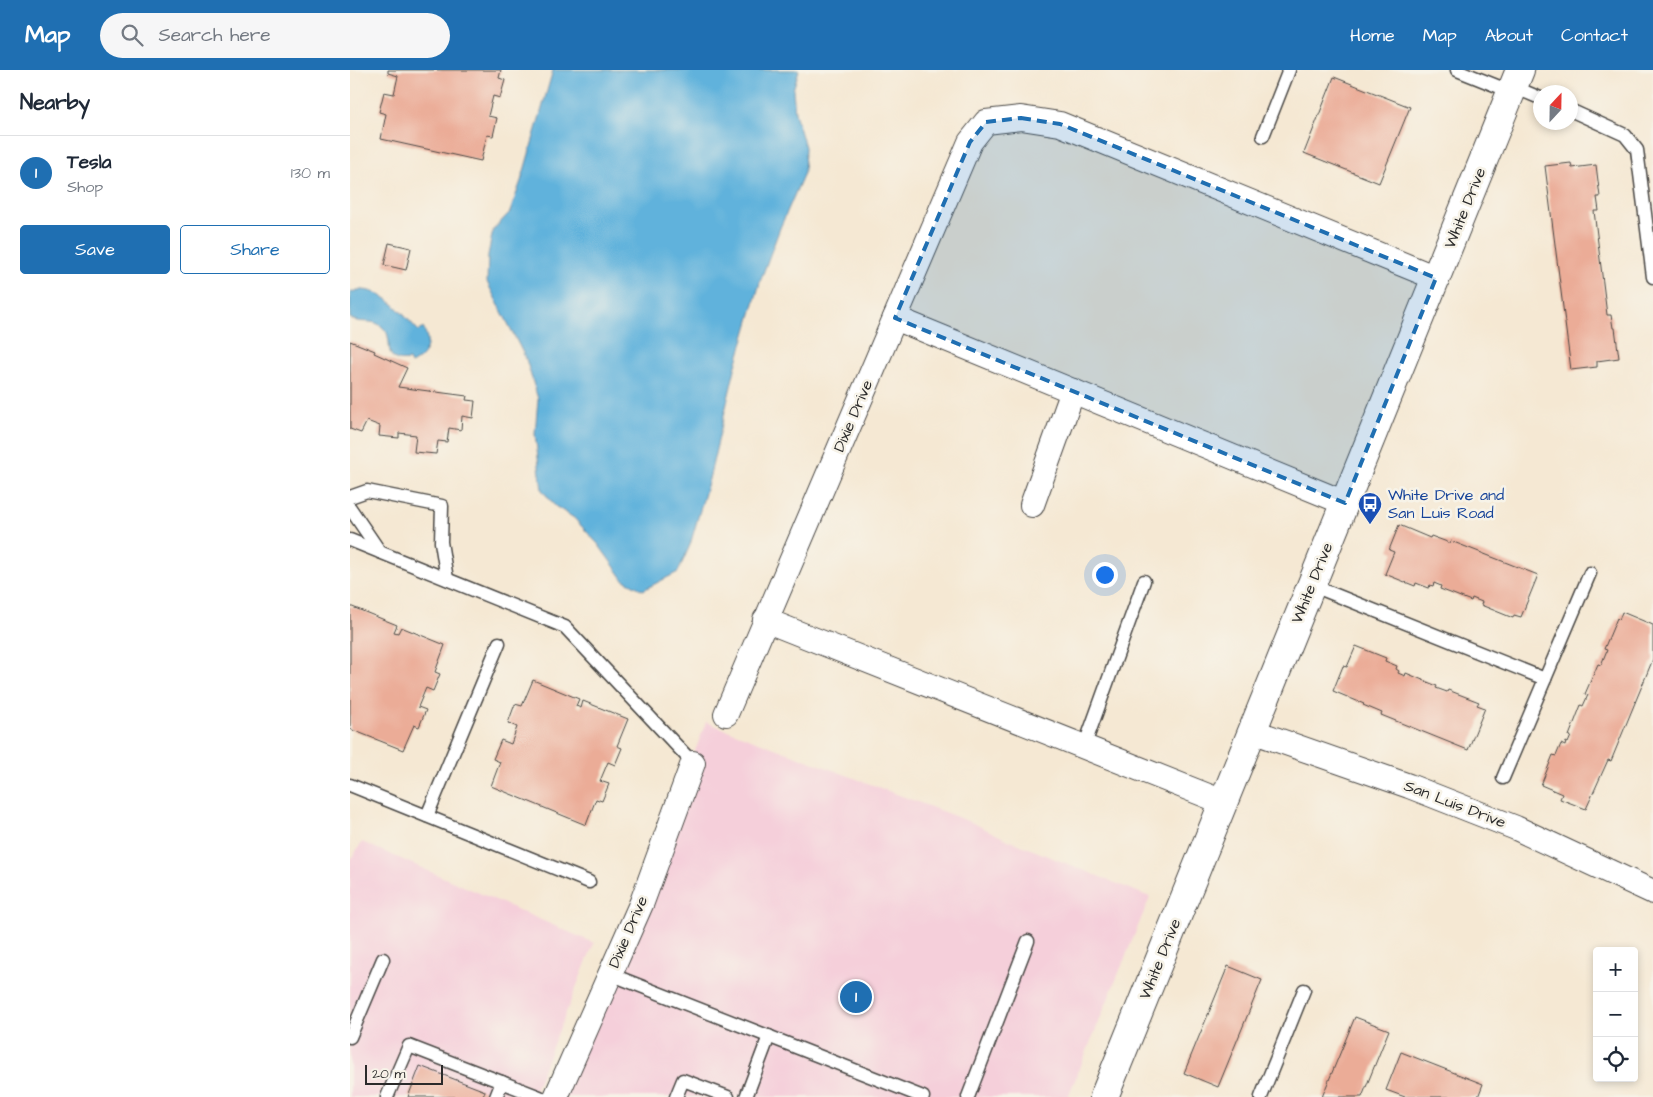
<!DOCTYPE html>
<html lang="en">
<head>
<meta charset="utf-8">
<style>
  :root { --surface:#fff; --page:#f6f6f7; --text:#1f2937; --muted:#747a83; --line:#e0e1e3; --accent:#1f6fb2 }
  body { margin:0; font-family:"Architects Daughter",sans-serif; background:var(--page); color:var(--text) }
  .controls { position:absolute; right:15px; bottom:15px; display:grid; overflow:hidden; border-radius:5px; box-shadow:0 2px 8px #0003 }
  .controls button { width:45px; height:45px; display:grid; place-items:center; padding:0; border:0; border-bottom:1px solid var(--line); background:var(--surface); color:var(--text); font:25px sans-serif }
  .compass { position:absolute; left:1183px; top:15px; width:45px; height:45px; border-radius:50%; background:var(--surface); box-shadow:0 2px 8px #0003; rotate:22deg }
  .scale { position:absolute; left:15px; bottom:12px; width:78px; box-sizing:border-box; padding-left:5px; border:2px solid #2b2b2b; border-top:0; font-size:14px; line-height:18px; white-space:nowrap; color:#2b2b2b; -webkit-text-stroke:4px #f7f3e8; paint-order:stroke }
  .you { position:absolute; left:754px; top:504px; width:18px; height:18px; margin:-12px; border:4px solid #fff; border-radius:50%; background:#1a73e8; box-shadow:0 0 0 8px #1a73e833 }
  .badge { display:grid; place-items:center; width:32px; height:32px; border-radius:50%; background:var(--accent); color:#fff; font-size:16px; font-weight:700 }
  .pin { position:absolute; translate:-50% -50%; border:2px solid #fff; box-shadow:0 1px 5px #0006 }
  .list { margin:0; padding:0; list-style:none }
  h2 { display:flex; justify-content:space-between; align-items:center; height:65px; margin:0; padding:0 20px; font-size:21px }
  h2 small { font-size:16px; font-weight:400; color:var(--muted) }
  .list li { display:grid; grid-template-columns:32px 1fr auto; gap:15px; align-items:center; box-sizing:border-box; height:75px; padding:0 20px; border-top:1px solid var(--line) }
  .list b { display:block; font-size:19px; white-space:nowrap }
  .list p { margin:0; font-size:16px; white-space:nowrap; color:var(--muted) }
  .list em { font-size:16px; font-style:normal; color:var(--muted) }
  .actions { display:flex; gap:10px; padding:15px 20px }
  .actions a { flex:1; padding:11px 0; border:1px solid var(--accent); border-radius:5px; text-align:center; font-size:18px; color:var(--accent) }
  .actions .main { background:var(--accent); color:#fff }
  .icon { flex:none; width:28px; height:28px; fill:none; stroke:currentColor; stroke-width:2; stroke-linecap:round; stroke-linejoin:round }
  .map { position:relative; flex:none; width:1303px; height:1027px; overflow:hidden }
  header { display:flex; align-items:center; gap:30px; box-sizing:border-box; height:70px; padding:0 25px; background:var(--accent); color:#fff }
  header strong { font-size:24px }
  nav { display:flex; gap:28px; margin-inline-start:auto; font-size:18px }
  .search { width:350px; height:45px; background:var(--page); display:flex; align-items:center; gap:12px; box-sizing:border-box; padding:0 18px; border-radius:28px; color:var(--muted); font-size:19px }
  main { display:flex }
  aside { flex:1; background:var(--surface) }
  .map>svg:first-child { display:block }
  .built { fill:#f5cfda }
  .water { fill:#61b2dc; stroke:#466e84 }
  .building { fill:#ebac97 }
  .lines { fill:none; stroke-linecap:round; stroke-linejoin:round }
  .lane-casing { stroke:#494744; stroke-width:15 }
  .street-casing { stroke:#494744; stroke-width:26 }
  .secondary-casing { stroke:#494744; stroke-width:30 }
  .lane { stroke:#fff; stroke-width:12 }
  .street { stroke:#fff; stroke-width:24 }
  .secondary { stroke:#fff; stroke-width:28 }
  .marked { fill:#1f6fb2; fill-opacity:0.2; stroke:#1f6fb2; stroke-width:4; stroke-dasharray:10 6; stroke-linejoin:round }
  .labels { text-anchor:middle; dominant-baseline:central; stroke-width:5; stroke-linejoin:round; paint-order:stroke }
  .street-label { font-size:16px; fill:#2b2b2b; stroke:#f7f3e8 }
  .transit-label { font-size:16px; fill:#164399; stroke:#f7f3e8; text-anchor:start }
</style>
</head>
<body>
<header>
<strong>Map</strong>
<div class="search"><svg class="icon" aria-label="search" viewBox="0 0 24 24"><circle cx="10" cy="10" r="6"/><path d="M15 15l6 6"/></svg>Search here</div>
<nav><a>Home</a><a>Map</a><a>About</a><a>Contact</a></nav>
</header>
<main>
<aside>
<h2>Nearby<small></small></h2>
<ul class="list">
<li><span class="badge">1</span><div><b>Tesla</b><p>Shop</p></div><em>130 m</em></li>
</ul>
<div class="actions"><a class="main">Save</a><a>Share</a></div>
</aside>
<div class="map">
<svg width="1303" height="1027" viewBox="0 0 1303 1027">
  <rect width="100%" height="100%" fill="#f7f3e8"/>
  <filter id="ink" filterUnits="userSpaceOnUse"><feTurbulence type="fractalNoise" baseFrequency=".02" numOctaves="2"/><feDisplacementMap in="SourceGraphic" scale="10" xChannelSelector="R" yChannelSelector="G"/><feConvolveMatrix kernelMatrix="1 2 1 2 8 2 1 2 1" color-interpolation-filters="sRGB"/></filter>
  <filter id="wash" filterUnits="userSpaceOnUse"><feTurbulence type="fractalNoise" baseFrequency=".0096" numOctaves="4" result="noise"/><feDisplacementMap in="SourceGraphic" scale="20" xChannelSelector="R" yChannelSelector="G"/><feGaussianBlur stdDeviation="1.12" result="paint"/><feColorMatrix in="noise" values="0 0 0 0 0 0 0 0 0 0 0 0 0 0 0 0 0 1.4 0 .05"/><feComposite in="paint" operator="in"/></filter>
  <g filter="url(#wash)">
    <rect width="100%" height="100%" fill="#f5e8d3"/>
    <g class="built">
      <polygon points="356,652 623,753 658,770 800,827 718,1027 214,1027"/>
      <polygon points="12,772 244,873 182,1027 0,1027 0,791"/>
    </g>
    <g class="water">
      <polygon points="203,0 449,0 443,20 445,43 455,77 454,103 430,158 411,209 385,299 359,409 340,475 328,502 293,520 274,510 248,474 224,448 205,436 192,420 185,364 188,329 176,289 137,212 138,185 143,160 160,142 172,108"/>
      <path d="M7,220C35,218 51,243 69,261L73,258C82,273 76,287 61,294L59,290C32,294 43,273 36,261C25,246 12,256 0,248V223Z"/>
    </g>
    <g id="blocks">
      <g class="building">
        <polygon points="38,0 151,0 149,8 155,10 150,28 143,26 138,46 147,48 143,66 137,65 131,91 31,69 36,44 29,42 34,22 44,24 48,6 38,3"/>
        <polygon points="984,7 1060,37 1029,113 954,83"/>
        <polygon points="1221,93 1222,98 1246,95 1250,127 1247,127 1249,141 1244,141 1257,245 1261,245 1263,258 1265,258 1269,288 1247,291 1247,297 1221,300 1195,96"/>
        <polygon points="39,173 61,178 56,200 34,195"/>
        <polygon points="0,271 25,281 24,283 57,298 48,317 117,326 116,330 125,331 123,348 112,346 111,360 99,358 97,372 88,371 86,384 64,382 66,365 49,363 49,368 29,366 30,356 17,351 11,363 0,359"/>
        <polygon points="1049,455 1080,468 1081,466 1100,473 1101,471 1188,505 1171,547 1164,545 1163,548 1131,535 1132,532 1122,528 1121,531 1090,519 1091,516 1084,513 1083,516 1080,515 1079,518 1066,513 1065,516 1035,504 1044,482 1039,480"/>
        <polygon points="0,536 47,555 44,562 48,563 51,557 95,575 85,602 90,604 83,621 76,618 68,637 76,640 69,657 64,655 53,680 0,659"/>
        <polygon points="1272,542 1303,555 1303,589 1261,691 1258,690 1236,739 1210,729 1212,724 1191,715 1203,685 1206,686 1211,674 1215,676 1216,672 1218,673 1221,666 1219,666 1231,635 1233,636 1238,625 1235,624 1248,594 1251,595 1257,580 1254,579 1267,548 1269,550"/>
        <polygon points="1006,576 1036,588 1035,591 1047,596 1046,599 1049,601 1048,603 1055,606 1056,603 1087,616 1086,618 1097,622 1098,620 1129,632 1127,635 1135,638 1118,680 1031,645 1032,643 1013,635 1014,634 983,621 993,596 997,597"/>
        <polygon points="183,610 229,629 226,636 231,638 233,631 278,649 267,676 272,678 265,695 258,692 250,711 259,714 252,731 246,729 236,755 141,716 150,692 143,689 151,670 161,674 167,657 158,653 165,634 172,636"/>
        <polygon points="878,896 912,910 868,1017 834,1003"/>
        <polygon points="1005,947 1039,960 1012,1027 972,1027"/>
        <polygon points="1051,982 1133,1014 1128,1027 1055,1027 1036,1020"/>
        <polygon points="70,996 135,1021 133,1027 58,1027"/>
      </g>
    </g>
  </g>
  <g filter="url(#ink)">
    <use href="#blocks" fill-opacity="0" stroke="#494744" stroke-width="1"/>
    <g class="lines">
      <g class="lane-casing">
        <g id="lane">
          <polyline points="1107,0 1162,22"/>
          <polyline points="1164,17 1190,28"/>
          <polyline points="1220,40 1275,65 1287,80 1303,207"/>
          <polyline points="913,66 939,0"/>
          <polyline points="0,427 17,421 92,436 91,472 97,509"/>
          <polyline points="0,438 30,482"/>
          <polyline points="0,470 215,557 343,693"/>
          <polyline points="961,515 1195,609"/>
          <polyline points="734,677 794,511"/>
          <polyline points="1153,708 1240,503"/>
          <polyline points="0,715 239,812"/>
          <polyline points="77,746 149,573"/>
          <polyline points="260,904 573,1027"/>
          <polyline points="0,967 33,889"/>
          <polyline points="37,1027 59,976 190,1027"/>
          <polyline points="146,1027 152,1012"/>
          <polyline points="326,1027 333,1010 378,1027"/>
          <polyline points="396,1027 419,966"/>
          <polyline points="618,1027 678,871"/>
          <polyline points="911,1027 954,920"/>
        </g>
      </g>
      <g class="street-casing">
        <g id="street">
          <polyline points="545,248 995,433"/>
          <polyline points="682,435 723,321"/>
          <polyline points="415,550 873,732"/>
          <polyline points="376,644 620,72 636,52 671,48 710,54 1086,208"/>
          <polyline points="902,661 1059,716 1166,758 1303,822"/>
          <polyline points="206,1027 292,832 343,693"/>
        </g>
      </g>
      <g class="secondary-casing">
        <polyline id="secondary" points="754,1027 1170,0"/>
      </g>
      <use href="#lane" class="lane"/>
      <use href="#street" class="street"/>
      <use href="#secondary" class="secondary"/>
    </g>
  </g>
  <path class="marked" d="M671,48L710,54L1086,208L995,433L545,248L620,72L636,52Z"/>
  <defs>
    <g id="bus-pin" transform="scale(1.25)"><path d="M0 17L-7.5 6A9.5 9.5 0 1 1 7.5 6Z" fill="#1a4fb4" stroke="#f7f3e8"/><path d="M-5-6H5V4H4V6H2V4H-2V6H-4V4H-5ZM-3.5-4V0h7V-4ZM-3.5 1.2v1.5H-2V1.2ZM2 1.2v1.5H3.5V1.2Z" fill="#fff"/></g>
  </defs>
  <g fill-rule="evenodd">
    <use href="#bus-pin" x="1020" y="434"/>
  </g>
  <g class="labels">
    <g class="street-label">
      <text transform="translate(1115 138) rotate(-68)">White Drive</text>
      <text transform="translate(503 346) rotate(-67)">Dixie Drive</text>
      <text transform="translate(962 513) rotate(-68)">White Drive</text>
      <text transform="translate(1105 734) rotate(21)">San Luis Drive</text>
      <text transform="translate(278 862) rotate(-67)">Dixie Drive</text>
      <text transform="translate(810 889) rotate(-68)">White Drive</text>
    </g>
    <g class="transit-label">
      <text x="1038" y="425">White Drive and<tspan x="1038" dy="18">San Luis Road</tspan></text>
    </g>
  </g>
</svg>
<div class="controls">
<button>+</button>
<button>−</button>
<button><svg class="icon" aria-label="locate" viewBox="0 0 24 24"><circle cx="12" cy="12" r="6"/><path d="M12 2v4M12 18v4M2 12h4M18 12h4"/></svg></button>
</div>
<svg class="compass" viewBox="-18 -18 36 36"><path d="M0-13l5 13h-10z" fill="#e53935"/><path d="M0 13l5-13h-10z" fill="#747a83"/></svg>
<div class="scale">20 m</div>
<div class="you"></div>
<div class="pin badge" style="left:506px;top:927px">1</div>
</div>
</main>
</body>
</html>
